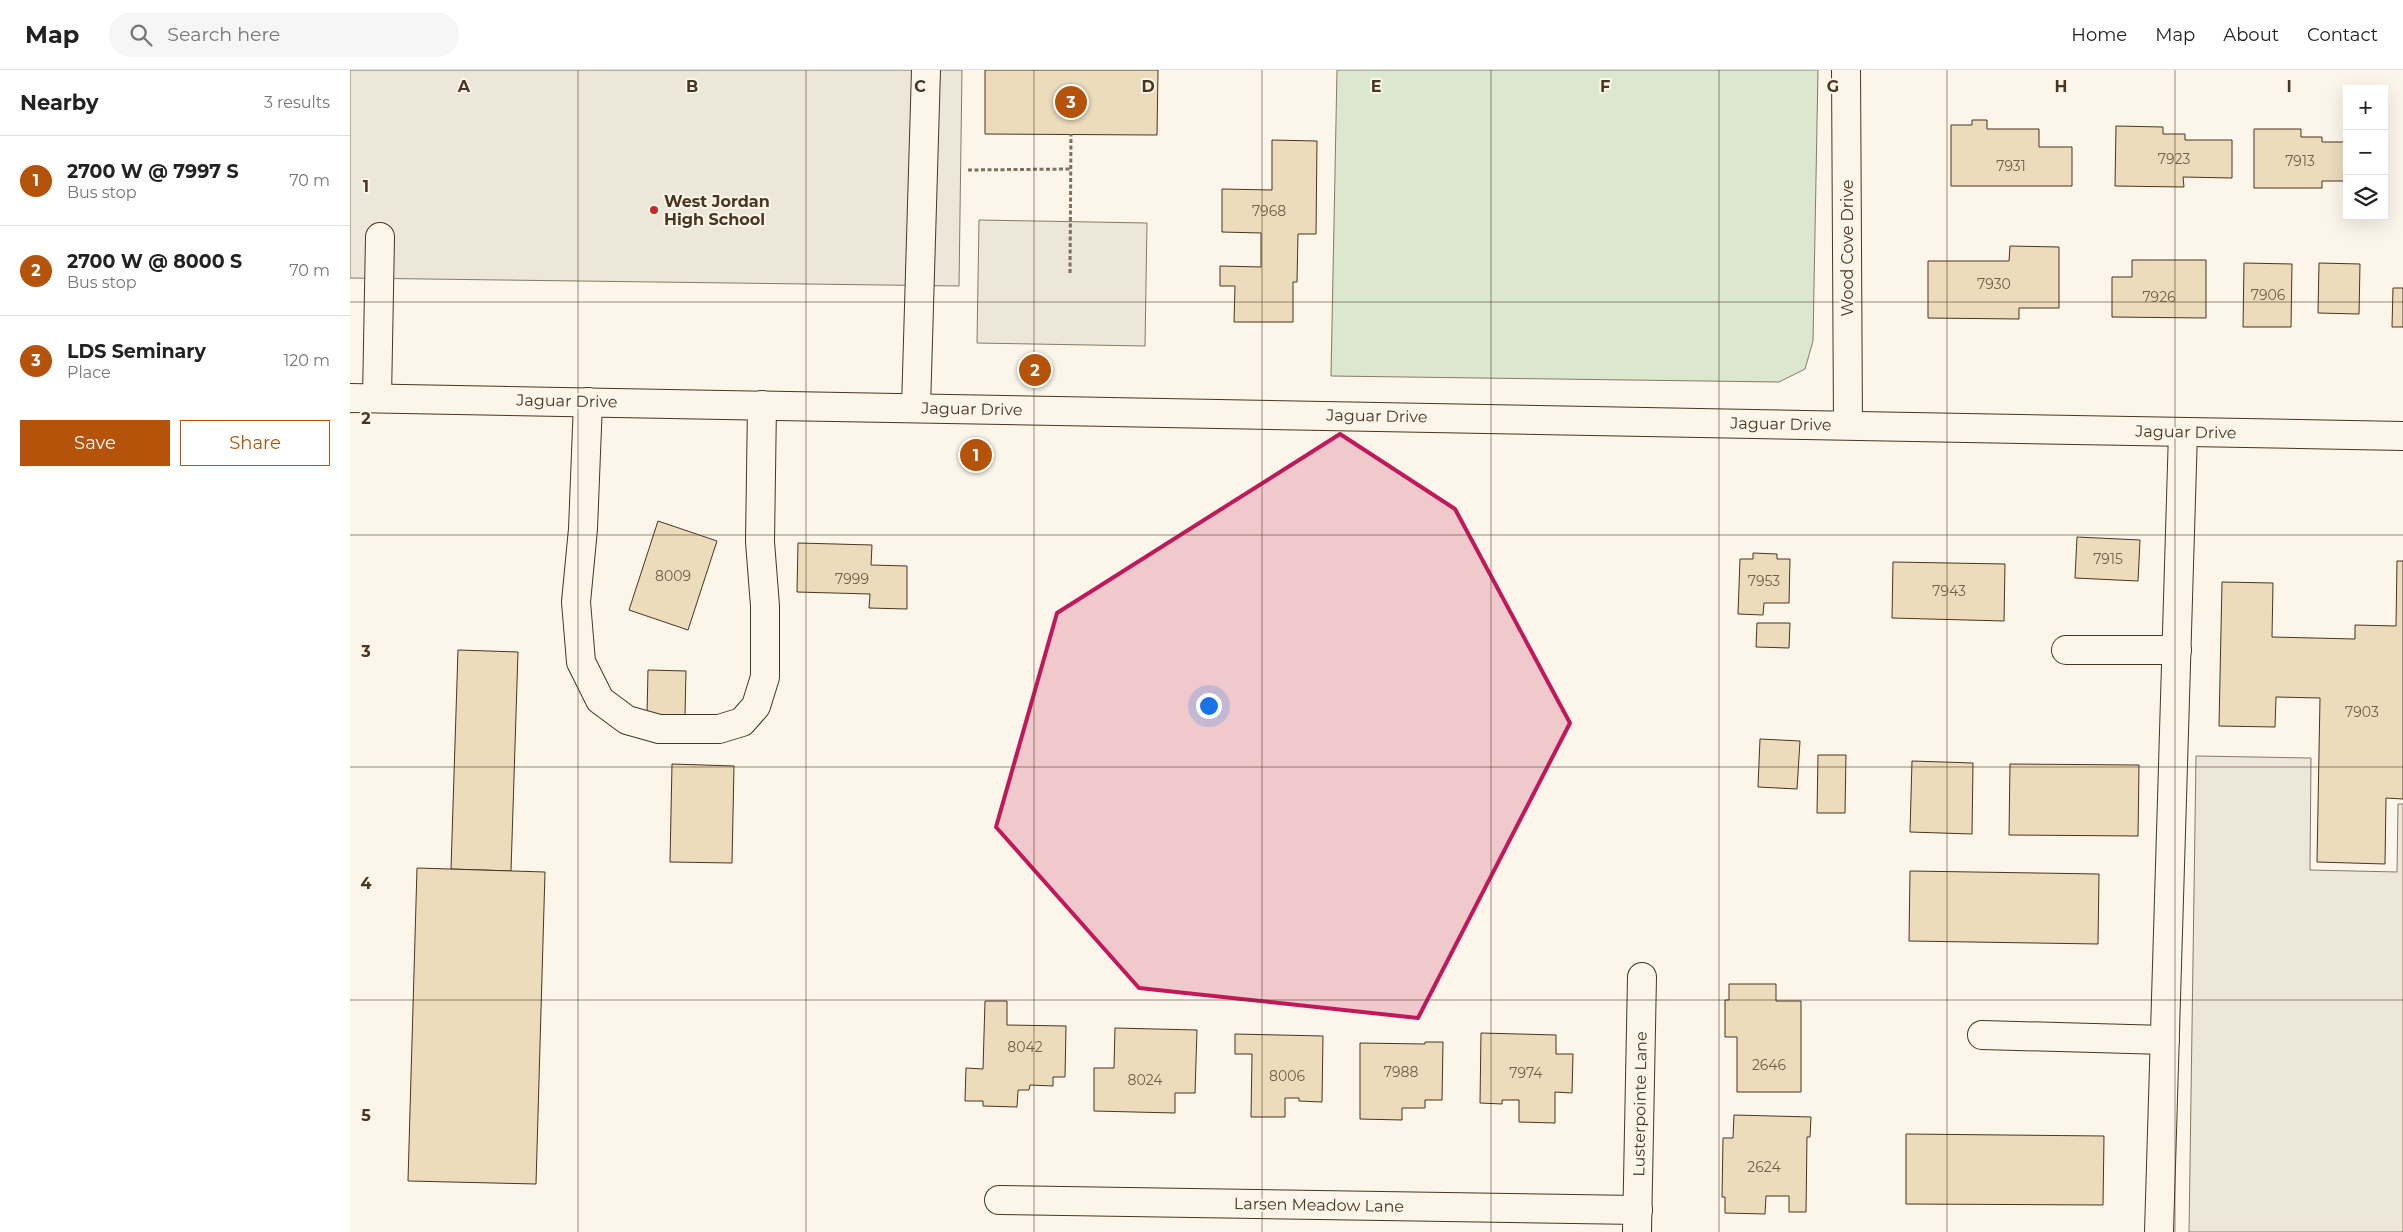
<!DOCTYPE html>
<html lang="en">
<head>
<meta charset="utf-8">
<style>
  :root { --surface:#fff; --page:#f6f6f6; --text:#222; --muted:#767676; --line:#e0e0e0; --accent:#b45309 }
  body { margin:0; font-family:Montserrat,sans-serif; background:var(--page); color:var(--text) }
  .controls { position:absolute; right:15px; top:15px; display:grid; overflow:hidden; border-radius:0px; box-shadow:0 5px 20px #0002 }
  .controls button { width:45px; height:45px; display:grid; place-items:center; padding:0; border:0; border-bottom:1px solid var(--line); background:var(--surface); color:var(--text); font:25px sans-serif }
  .you { position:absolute; left:858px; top:635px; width:18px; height:18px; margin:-12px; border:4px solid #fff; border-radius:50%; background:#1a73e8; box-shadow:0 0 0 8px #1a73e833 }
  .badge { display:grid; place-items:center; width:32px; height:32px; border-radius:50%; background:var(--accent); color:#fff; font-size:16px; font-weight:700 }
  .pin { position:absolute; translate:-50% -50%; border:2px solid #fff; box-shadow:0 1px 5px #0006 }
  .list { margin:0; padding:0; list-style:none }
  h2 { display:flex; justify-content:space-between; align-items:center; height:65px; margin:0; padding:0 20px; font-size:21px }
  h2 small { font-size:16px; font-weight:400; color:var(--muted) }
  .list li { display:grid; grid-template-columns:32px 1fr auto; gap:15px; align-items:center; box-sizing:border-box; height:90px; padding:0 20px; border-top:1px solid var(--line) }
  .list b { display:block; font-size:19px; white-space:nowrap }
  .list p { margin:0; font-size:16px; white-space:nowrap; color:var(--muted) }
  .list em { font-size:16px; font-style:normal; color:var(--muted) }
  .actions { display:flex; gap:10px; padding:15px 20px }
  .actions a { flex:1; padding:11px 0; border:1px solid var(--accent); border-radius:0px; text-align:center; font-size:18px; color:var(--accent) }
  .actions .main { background:var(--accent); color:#fff }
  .icon { flex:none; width:28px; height:28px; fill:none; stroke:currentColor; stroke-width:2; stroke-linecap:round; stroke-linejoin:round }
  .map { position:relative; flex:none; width:2053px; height:1162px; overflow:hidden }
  header { display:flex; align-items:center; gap:30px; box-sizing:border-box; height:70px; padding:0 25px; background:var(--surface); border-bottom:1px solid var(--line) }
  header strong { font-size:24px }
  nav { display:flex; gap:28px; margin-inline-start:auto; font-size:18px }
  .search { width:350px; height:45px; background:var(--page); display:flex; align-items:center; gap:12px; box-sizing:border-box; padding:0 18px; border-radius:28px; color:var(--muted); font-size:19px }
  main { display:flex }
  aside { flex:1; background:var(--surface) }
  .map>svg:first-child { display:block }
  .green { fill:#dce7d0; stroke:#887966 }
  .parking { fill:#ede7d9; stroke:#887966 }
  .building { fill:#ecdcbc; stroke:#4a3520 }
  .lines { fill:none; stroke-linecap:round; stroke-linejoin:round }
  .minor-casing { stroke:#4a3520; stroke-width:30 }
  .major-casing { stroke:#4a3520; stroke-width:30 }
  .path { stroke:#7f6f5c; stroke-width:3; stroke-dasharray:4 2.5; stroke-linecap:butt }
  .minor { stroke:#fbf6e9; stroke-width:28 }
  .major { stroke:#fbf6e9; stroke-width:28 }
  .marked { fill:#c2185b; fill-opacity:0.2; stroke:#c2185b; stroke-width:4; stroke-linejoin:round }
  .grid { fill:none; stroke:#4a3520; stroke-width:1; stroke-opacity:0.55 }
  .poi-dot { fill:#c62828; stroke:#fbf6e9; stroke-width:2 }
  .labels { text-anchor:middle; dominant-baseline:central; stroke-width:4; stroke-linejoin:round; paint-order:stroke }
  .number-label { font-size:14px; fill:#725f47 }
  .poi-label { font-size:16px; font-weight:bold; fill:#4a3520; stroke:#fbf6e9; text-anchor:start }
  .street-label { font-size:16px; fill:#4a3520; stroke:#fbf6e9 }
  .grid-label { font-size:16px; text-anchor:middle; font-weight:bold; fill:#4a3520; stroke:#fbf6e9; stroke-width:4; stroke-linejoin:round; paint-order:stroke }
</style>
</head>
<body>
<header>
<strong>Map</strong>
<div class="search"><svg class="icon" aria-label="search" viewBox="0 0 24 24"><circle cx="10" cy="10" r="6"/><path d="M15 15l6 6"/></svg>Search here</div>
<nav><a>Home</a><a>Map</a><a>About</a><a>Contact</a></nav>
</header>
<main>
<aside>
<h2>Nearby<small>3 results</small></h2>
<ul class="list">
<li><span class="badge">1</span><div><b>2700 W @ 7997 S</b><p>Bus stop</p></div><em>70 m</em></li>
<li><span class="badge">2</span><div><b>2700 W @ 8000 S</b><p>Bus stop</p></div><em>70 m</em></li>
<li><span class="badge">3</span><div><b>LDS Seminary</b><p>Place</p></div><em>120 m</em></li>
</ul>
<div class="actions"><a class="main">Save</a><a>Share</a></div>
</aside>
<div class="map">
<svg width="2053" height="1162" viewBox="0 0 2053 1162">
  <rect width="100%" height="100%" fill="#fbf6e9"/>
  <polygon class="green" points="987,0 1468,0 1463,271 1455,299 1429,312 981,306"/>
  <g class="parking">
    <polygon points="0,0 612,0 609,216 0,208"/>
    <polygon points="629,150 797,153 795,276 627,273"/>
    <polygon points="1846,686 1961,688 1960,800 2047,802 2048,734 2053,734 2053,1162 1839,1162"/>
  </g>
  <g class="building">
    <polygon points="635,0 808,0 807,65 635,64"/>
    <polygon points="1622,50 1637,50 1637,59 1689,59 1689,77 1722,77 1722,116 1601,116 1601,55 1622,55"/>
    <polygon points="1766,56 1813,57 1813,64 1835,64 1835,70 1882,70 1882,108 1833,107 1834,117 1765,116"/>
    <polygon points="1904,59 1951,59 1951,67 1972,67 1972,72 1997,72 1997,111 1972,111 1972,118 1904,118"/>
    <polygon points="922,70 967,71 966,164 948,164 947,212 943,212 943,252 884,252 885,216 870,216 870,196 911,197 911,163 872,162 872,119 922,120"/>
    <polygon points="1660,176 1709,177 1709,238 1669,238 1669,249 1578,248 1578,191 1659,191"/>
    <polygon points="1782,190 1856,190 1856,248 1762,247 1762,207 1782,207"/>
    <polygon points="1894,193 1942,194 1941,257 1893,257"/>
    <polygon points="1969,193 2010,194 2009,244 1968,243"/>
    <polygon points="2043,218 2053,218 2053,257 2042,257"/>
    <polygon points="308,451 367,471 338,560 279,540"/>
    <polygon points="1727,467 1790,470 1788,511 1725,508"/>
    <polygon points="448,473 522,475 521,495 557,496 557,539 519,538 520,524 447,522"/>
    <polygon points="1403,483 1427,484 1427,489 1440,489 1439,533 1414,533 1413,545 1388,544 1390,489 1403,489"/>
    <polygon points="2047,491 2053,491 2053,729 2036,728 2035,794 1967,792 1970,628 1926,627 1925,657 1869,656 1872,512 1923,513 1922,567 2005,569 2005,555 2046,556"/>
    <polygon points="1543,492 1655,494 1654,551 1542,548"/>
    <polygon points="1407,553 1440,553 1439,578 1406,577"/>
    <polygon points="108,580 168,582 161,801 101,799"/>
    <polygon points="298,600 336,601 335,645 297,645"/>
    <polygon points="1410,669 1450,671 1447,719 1408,717"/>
    <polygon points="1468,685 1496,685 1495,743 1467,743"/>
    <polygon points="1562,691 1623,693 1622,764 1560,762"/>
    <polygon points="322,694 384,696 382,793 320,792"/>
    <polygon points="1660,694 1789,695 1788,766 1659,765"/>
    <polygon points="67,798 195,802 186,1114 58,1111"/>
    <polygon points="1560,801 1749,804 1748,874 1559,871"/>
    <polygon points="1379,914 1426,914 1426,931 1451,931 1451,1022 1387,1022 1387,967 1375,967 1375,930 1379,930"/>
    <polygon points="635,931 657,931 657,955 716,956 715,1007 703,1007 703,1016 680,1015 679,1020 668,1020 667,1037 633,1036 633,1031 615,1031 616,998 633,999"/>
    <polygon points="765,958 847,960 845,1023 825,1023 825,1043 744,1041 744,998 764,998"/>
    <polygon points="1131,963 1206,965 1206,984 1223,984 1222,1023 1205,1022 1205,1053 1169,1052 1169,1030 1152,1030 1152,1034 1130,1033"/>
    <polygon points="885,964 973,966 972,1032 949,1031 949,1028 935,1028 935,1047 901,1047 902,984 885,984"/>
    <polygon points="1075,972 1093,972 1092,1030 1075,1030 1075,1038 1052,1038 1052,1050 1010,1049 1010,973 1075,974"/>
    <polygon points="1384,1045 1461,1047 1460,1067 1457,1067 1456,1142 1439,1142 1439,1126 1416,1126 1415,1144 1375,1143 1375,1127 1372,1127 1373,1068 1383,1068"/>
    <polygon points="1556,1064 1754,1066 1753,1135 1556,1134"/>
  </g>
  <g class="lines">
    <g class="minor-casing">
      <g id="minor">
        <polyline points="1496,0 1498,355"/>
        <polyline points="27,328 30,167"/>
        <polyline points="238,332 233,459 226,532 231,592 250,630 277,650 309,659 369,659 392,652 406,636 415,607 415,536 410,472 412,335"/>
        <polyline points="566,338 576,0"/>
        <polyline points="1716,580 1827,580"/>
        <polyline points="1632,965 1815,970"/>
        <polyline points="649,1130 1288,1140"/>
        <polyline points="1287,1162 1292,907"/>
        <polyline points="1809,1162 1833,362"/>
      </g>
    </g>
    <g class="major-casing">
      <polyline id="major" points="0,328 2053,366"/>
    </g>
    <g class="path">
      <polyline points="618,100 720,99"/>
      <polyline points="720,203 721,64"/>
    </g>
    <use href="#minor" class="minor"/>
    <use href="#major" class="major"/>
  </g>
  <path class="marked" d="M990,364L1105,439L1220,653L1068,948L789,918L646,757L707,543Z"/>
  <path class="grid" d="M228,0V1162M456,0V1162M684,0V1162M912,0V1162M1141,0V1162M1369,0V1162M1597,0V1162M1825,0V1162M0,232H2053M0,465H2053M0,697H2053M0,930H2053"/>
  <circle class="poi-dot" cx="304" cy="140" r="5"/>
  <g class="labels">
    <g class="number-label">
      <text x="1824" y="89">7923</text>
      <text x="1950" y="91">7913</text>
      <text x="1661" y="96">7931</text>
      <text x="919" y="141">7968</text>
      <text x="1644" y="214">7930</text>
      <text x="1918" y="225">7906</text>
      <text x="1809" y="227">7926</text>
      <text x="1758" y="489">7915</text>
      <text x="323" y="506">8009</text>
      <text x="502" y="509">7999</text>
      <text x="1414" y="511">7953</text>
      <text x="1599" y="521">7943</text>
      <text x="2012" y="642">7903</text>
      <text x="675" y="977">8042</text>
      <text x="1419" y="995">2646</text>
      <text x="1051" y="1002">7988</text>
      <text x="1176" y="1003">7974</text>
      <text x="937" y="1006">8006</text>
      <text x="795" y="1010">8024</text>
      <text x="1414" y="1097">2624</text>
    </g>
    <g class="poi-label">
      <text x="314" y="131">West Jordan<tspan x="314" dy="18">High School</tspan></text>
    </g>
    <g class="street-label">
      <text transform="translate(1497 178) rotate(-90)">Wood Cove Drive</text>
      <text transform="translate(217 331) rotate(1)">Jaguar Drive</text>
      <text transform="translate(622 339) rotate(1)">Jaguar Drive</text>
      <text transform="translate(1027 346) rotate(1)">Jaguar Drive</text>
      <text transform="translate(1431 354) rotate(1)">Jaguar Drive</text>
      <text transform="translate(1836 362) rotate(1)">Jaguar Drive</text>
      <text transform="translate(1290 1034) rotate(-89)">Lusterpointe Lane</text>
      <text transform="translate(969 1135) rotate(1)">Larsen Meadow Lane</text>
    </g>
  </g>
  <g class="grid-label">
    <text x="114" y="22">A</text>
    <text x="342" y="22">B</text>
    <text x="570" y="22">C</text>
    <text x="798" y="22">D</text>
    <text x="1026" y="22">E</text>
    <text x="1255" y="22">F</text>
    <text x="1483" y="22">G</text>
    <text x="1711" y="22">H</text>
    <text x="1939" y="22">I</text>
    <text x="16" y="122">1</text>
    <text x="16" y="354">2</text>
    <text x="16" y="587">3</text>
    <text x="16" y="819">4</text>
    <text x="16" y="1051">5</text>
  </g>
</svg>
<div class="controls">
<button>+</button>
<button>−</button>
<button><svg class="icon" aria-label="layers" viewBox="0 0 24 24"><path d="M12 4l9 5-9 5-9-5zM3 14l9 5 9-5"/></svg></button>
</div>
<div class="you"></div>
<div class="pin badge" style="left:626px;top:385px">1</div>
<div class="pin badge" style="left:685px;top:300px">2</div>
<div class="pin badge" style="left:721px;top:32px">3</div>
</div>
</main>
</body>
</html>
